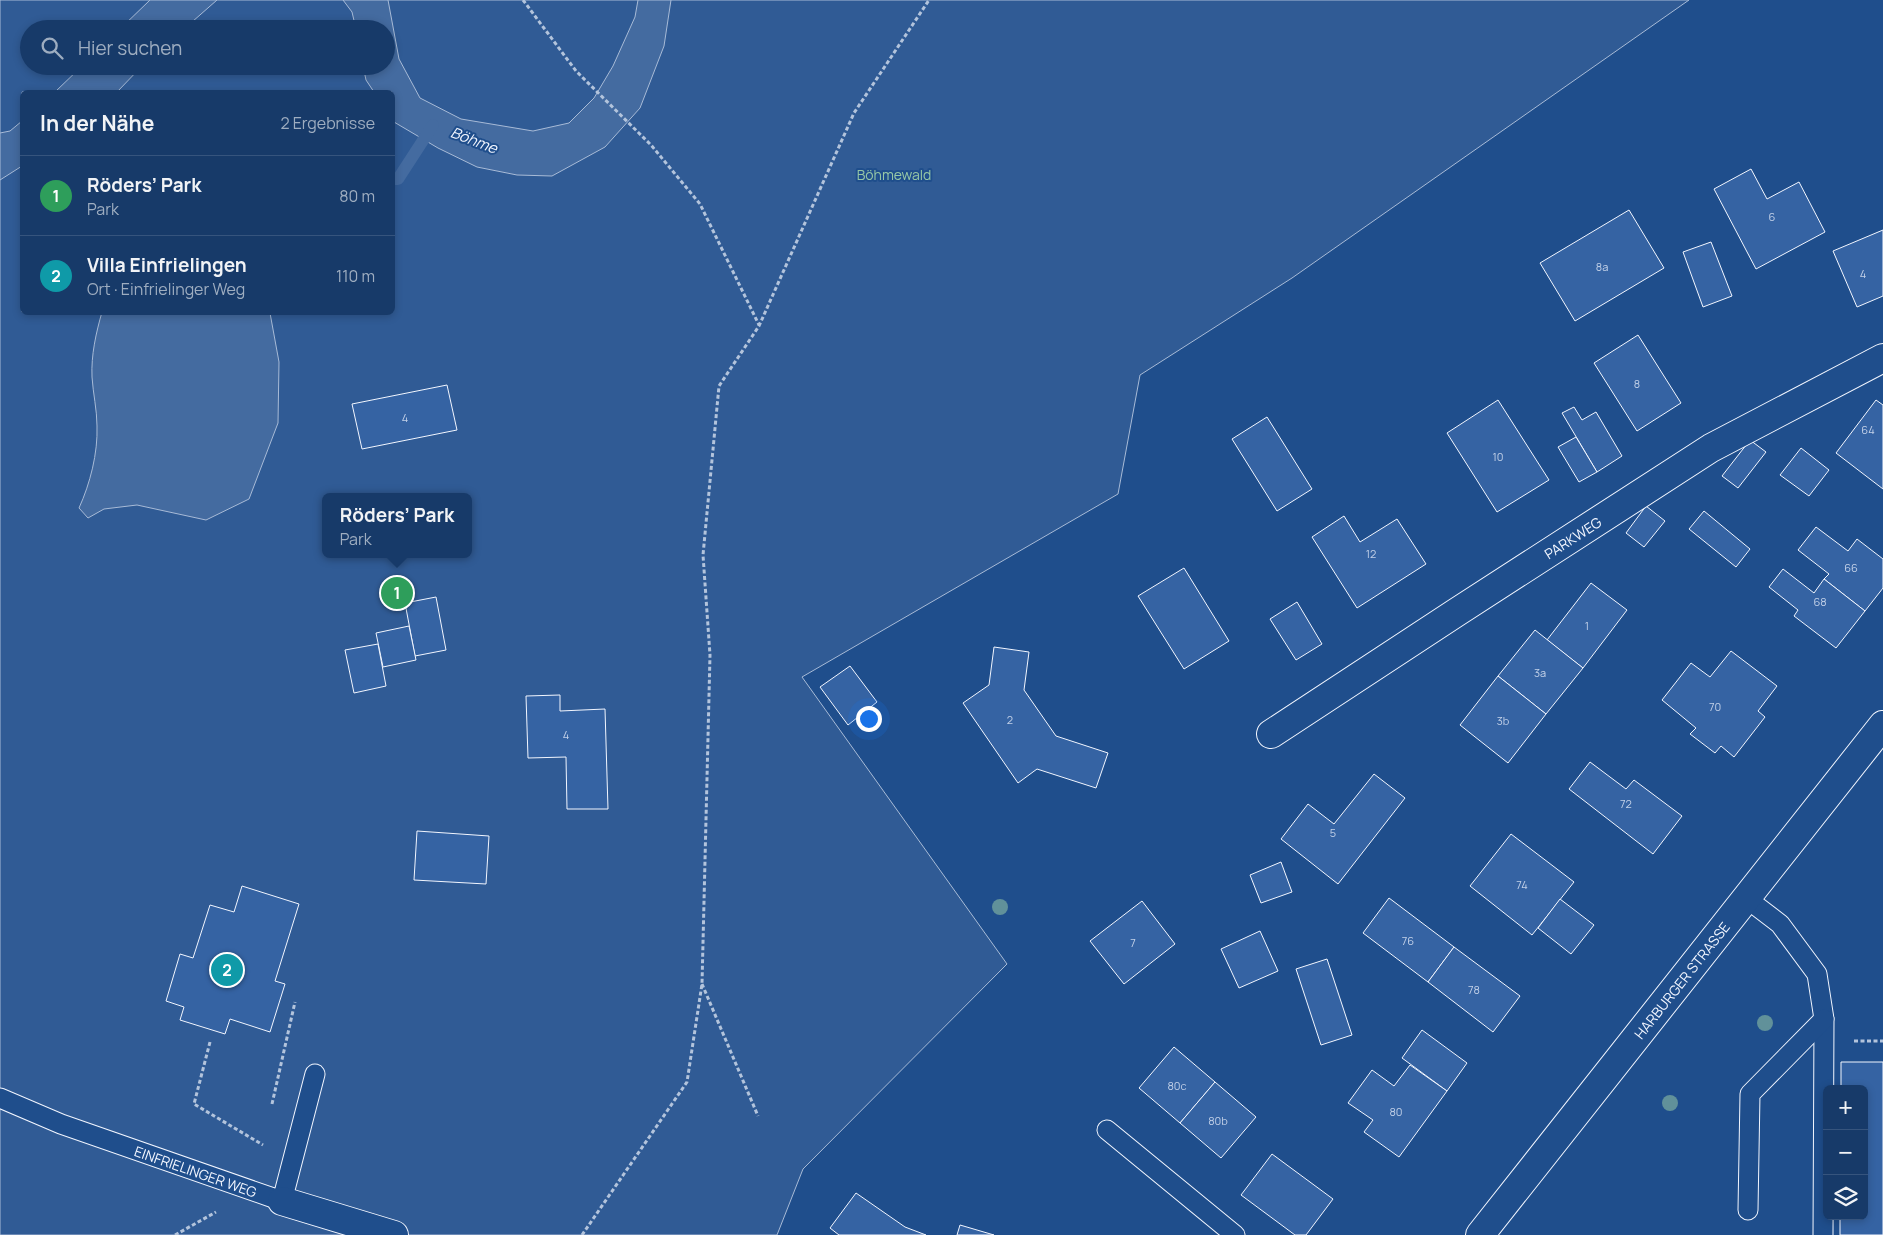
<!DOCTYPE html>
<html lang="de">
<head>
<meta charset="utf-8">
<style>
  :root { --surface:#173a69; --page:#20416f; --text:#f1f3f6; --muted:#9eadc0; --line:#36547d; --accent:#ea580c }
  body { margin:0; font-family:Manrope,sans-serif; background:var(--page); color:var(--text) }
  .controls { position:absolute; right:15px; bottom:15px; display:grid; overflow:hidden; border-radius:8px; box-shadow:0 2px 8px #0003 }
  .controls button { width:45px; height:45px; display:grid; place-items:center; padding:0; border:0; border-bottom:1px solid var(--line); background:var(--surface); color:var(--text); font:25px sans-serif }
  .you { position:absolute; left:868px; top:718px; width:18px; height:18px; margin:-12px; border:4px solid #fff; border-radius:50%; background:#1a73e8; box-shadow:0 0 0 8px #1a73e833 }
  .badge { display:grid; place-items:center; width:32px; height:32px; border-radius:50%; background:var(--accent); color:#fff; font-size:16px; font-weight:700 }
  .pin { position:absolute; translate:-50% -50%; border:2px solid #fff; box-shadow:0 1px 5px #0006 }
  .popup { position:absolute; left:322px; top:493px; width:150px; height:65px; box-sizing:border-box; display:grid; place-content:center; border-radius:8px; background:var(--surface); filter:drop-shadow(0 1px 4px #0005); font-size:16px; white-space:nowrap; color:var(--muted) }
  .popup b { font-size:19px; color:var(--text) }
  .popup::after { content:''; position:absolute; left:50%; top:100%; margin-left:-10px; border:10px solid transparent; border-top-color:var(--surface) }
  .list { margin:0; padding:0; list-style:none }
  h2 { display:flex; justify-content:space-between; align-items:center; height:65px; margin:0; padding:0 20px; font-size:21px }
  h2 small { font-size:16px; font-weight:400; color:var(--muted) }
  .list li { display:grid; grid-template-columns:32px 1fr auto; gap:15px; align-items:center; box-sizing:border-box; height:80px; padding:0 20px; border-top:1px solid var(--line) }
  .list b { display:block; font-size:19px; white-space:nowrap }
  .list p { margin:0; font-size:16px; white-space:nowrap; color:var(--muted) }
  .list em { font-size:16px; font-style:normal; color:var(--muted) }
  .icon { flex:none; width:28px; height:28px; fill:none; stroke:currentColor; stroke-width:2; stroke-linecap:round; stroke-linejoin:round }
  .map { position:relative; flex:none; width:1883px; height:1235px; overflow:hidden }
  .search { position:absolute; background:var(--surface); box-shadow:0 2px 8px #0003; left:20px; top:20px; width:375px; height:55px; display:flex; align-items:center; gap:12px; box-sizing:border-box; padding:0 18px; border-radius:28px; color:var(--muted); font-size:19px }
  .panel { position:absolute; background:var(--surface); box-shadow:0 2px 8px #0003; left:20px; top:90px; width:375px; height:225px; border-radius:8px }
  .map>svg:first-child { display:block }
  .built { fill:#305b95; stroke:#a8bbd7; fill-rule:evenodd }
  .water { fill:#446ba0; stroke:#a8bbd7 }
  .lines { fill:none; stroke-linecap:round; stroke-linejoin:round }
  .stream { stroke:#446ba0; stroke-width:12 }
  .building { fill:#3563a3; stroke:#f2f6ff }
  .lane-casing { stroke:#f2f6ff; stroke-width:21 }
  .street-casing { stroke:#f2f6ff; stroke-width:30 }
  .secondary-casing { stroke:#f2f6ff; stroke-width:30 }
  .path { stroke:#b3c4dc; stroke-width:3; stroke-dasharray:4 2.5; stroke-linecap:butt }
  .lane { stroke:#1f4e8c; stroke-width:19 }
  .street { stroke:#1f4e8c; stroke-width:28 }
  .secondary { stroke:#1f4e8c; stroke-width:28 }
  .tree { fill:#61919a }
  .labels { text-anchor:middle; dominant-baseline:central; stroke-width:4; stroke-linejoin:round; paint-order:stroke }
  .number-label { font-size:11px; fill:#c3d1e8 }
  .park-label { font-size:14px; fill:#97c8a6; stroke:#1f4e8c }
  .street-label { font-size:14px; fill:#f2f6ff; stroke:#1f4e8c }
  .water-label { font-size:15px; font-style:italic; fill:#f2f6ff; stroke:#1f4e8c }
</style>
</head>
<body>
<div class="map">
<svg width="1883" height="1235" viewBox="0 0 1883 1235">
  <rect width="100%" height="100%" fill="#1f4e8c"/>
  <path class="built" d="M0,0H1689L1292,278L1140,375L1118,494L802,677L1007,964L803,1169L777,1235H0ZM29,29H386V66H29ZM22,92H392V312H22ZM326,497H468V554H326Z"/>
  <g class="water">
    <polygon points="150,0 217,0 184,29 120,29"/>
    <polygon points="343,0 388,0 399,59 420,98 461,119 533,131 569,123 594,98 613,66 635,17 638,0 671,0 664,46 640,108 605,147 552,176 517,175 477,167 438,148 394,122 392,92 374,92 366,80 363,66 386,66 386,29 356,29 352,12"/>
    <polygon points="82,66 142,66 117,92 55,92"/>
    <polygon points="22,121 22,166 0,180 0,133 10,131"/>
    <path d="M102,312L270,313L279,362L278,423L249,499L206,520L137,505L104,509L88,518L79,508C90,484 98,453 97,426C97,410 93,393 92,377C91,355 96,333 102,312Z"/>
  </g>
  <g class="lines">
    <polyline class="stream" points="392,179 398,179 433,125"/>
  </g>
  <g class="building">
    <polygon points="1751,169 1767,199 1799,182 1825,232 1756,269 1714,189"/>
    <polygon points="1629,210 1664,268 1575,321 1540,263"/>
    <polygon points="1883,230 1883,296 1857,307 1833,251"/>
    <polygon points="1711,242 1732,296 1703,307 1683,252"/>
    <polygon points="1638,335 1681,403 1637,431 1594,363"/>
    <polygon points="447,385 457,430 362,449 352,404"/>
    <polygon points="1498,400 1549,480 1497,512 1447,433"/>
    <polygon points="1876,400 1883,405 1883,489 1836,453"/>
    <polygon points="1574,407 1582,420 1596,412 1622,456 1597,472 1562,413"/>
    <polygon points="1267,417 1312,489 1277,511 1232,439"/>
    <polygon points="1576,437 1597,472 1579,482 1558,447"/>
    <polygon points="1750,440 1766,452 1738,488 1722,476"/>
    <polygon points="1801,448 1829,470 1809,496 1780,475"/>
    <polygon points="1646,506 1665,521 1644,547 1626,533"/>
    <polygon points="1704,511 1750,549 1736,567 1689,529"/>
    <polygon points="1344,516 1360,542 1397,519 1426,564 1357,608 1312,537"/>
    <polygon points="1816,527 1848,551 1857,539 1883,559 1883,588 1865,611 1824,579 1829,574 1798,550"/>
    <polygon points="1184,568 1229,641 1184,669 1138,596"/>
    <polygon points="1783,569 1814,593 1824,579 1865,611 1836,648 1794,616 1798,610 1769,587"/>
    <polygon points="1591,583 1627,610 1583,668 1547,640"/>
    <polygon points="436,597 446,650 415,656 405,603"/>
    <polygon points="1297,602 1322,644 1296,660 1270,619"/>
    <polygon points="409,626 416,660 383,667 376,633"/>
    <polygon points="1535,630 1583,668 1546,714 1498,676"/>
    <polygon points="378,644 386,686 354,693 345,650"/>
    <polygon points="994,647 1029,652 1024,690 1056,736 1108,753 1096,788 1037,769 1018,783 963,703 989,685"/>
    <polygon points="1731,651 1777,686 1758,711 1765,717 1734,757 1721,746 1715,753 1690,734 1696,728 1662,700 1691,663 1710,677"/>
    <polygon points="850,666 877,702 848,725 820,687"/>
    <polygon points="1498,676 1546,714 1508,763 1460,725"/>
    <polygon points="560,695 560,711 605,709 608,809 567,809 566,757 528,758 526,696"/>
    <polygon points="1590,762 1626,789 1634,780 1682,816 1653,854 1569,789"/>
    <polygon points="1374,774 1405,798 1338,884 1281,839 1308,804 1334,824"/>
    <polygon points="417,831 489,836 486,884 414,880"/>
    <polygon points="1511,834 1574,882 1532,935 1470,886"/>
    <polygon points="1281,862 1292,892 1261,903 1250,875"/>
    <polygon points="242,886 299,904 275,981 285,984 270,1032 230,1019 225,1034 180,1020 184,1007 166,1001 180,954 193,958 210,905 234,912"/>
    <polygon points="1389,898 1454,947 1428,982 1363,933"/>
    <polygon points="1560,899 1594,925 1571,954 1538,928"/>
    <polygon points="1142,901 1175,944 1124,984 1090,941"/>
    <polygon points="1260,931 1278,971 1239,988 1221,949"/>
    <polygon points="1454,947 1520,996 1493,1032 1428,982"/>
    <polygon points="1327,959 1352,1035 1321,1045 1296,969"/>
    <polygon points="1422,1030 1467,1063 1447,1091 1402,1058"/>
    <polygon points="1174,1047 1215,1082 1180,1123 1139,1088"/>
    <polygon points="1841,1062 1883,1062 1883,1235 1840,1235 1840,1216 1864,1216 1864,1089 1841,1089"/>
    <polygon points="1410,1065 1447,1091 1399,1157 1364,1132 1373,1120 1348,1103 1372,1070 1394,1086"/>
    <polygon points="1215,1082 1256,1117 1221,1158 1180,1123"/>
    <polygon points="1272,1154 1333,1199 1306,1235 1295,1235 1241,1195"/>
    <polygon points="856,1193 905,1227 926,1235 839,1235 830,1228"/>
    <polygon points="960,1225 994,1235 957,1235"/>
  </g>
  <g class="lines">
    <g class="lane-casing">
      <g id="lane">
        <polyline points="1746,898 1780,924 1817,974 1824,1019 1823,1235"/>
        <path id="s1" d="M0,1098L61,1124L282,1201L315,1074"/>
        <polyline points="1107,1130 1235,1235"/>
        <polyline points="1748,1210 1750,1094 1824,1019"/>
      </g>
    </g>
    <g class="street-casing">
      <g id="street">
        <path id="s2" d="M1271,734L1457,612L1711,448L1883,358"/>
        <polyline points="282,1201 394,1235"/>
      </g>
    </g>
    <g class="secondary-casing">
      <g id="secondary">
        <path id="s3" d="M1480,1235L1883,725"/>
      </g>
    </g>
    <g class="path">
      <polyline points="523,0 576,71 651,145 700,204 759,325"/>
      <polyline points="702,984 758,1116"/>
      <polyline points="1854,1041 1883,1041"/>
      <polyline points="210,1042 194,1104 263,1145"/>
      <polyline points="272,1104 295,1002"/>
      <polyline points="175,1235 216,1212"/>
      <polyline points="582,1235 687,1082 702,984 710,655 703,555 719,386 759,326 854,113 929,0"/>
    </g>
    <use href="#lane" class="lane"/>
    <use href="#street" class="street"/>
    <use href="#secondary" class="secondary"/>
  </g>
  <g class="tree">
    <circle cx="1000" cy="907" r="8"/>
    <circle cx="1765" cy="1023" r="8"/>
    <circle cx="1670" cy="1103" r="8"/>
  </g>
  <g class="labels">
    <g class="number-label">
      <text x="1772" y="216">6</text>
      <text x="1602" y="266">8a</text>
      <text x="1863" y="273">4</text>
      <text x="1637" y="383">8</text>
      <text x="405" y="417">4</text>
      <text x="1868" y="429">64</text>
      <text x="1498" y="456">10</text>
      <text x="1371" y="553">12</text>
      <text x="1851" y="567">66</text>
      <text x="1820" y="601">68</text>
      <text x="1587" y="625">1</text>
      <text x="1540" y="672">3a</text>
      <text x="1715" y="706">70</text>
      <text x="1010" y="719">2</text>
      <text x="1503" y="720">3b</text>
      <text x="566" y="734">4</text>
      <text x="1626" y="803">72</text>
      <text x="1333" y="832">5</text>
      <text x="1522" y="884">74</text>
      <text x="1408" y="940">76</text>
      <text x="1133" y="942">7</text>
      <text x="1474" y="989">78</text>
      <text x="1177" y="1085">80c</text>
      <text x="1396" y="1111">80</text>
      <text x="1218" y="1120">80b</text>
    </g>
    <g class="park-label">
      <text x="894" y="174">Böhmewald</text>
    </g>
    <g class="street-label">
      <text stroke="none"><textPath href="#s2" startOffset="360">PARKWEG</textPath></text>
      <text stroke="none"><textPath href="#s3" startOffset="325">HARBURGER STRASSE</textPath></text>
      <text stroke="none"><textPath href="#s1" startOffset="209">EINFRIELINGER WEG</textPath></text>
    </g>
    <g class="water-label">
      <text transform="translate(474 140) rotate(21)">Böhme</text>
    </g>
  </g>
</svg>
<div class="controls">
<button>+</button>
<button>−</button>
<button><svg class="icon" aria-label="layers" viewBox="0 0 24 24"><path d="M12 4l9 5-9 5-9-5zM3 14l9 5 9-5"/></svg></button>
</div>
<div class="you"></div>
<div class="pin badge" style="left:397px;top:593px;background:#2e9e5b">1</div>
<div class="popup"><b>Röders’ Park</b>Park</div>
<div class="pin badge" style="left:227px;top:970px;background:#0f9aa8">2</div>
<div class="search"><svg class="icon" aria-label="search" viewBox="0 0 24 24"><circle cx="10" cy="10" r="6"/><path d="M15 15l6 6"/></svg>Hier suchen</div>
<section class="panel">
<h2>In der Nähe<small>2 Ergebnisse</small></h2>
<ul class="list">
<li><span class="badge" style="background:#2e9e5b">1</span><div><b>Röders’ Park</b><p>Park</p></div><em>80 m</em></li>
<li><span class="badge" style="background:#0f9aa8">2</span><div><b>Villa Einfrielingen</b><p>Ort · Einfrielinger Weg</p></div><em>110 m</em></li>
</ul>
</section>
</div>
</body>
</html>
